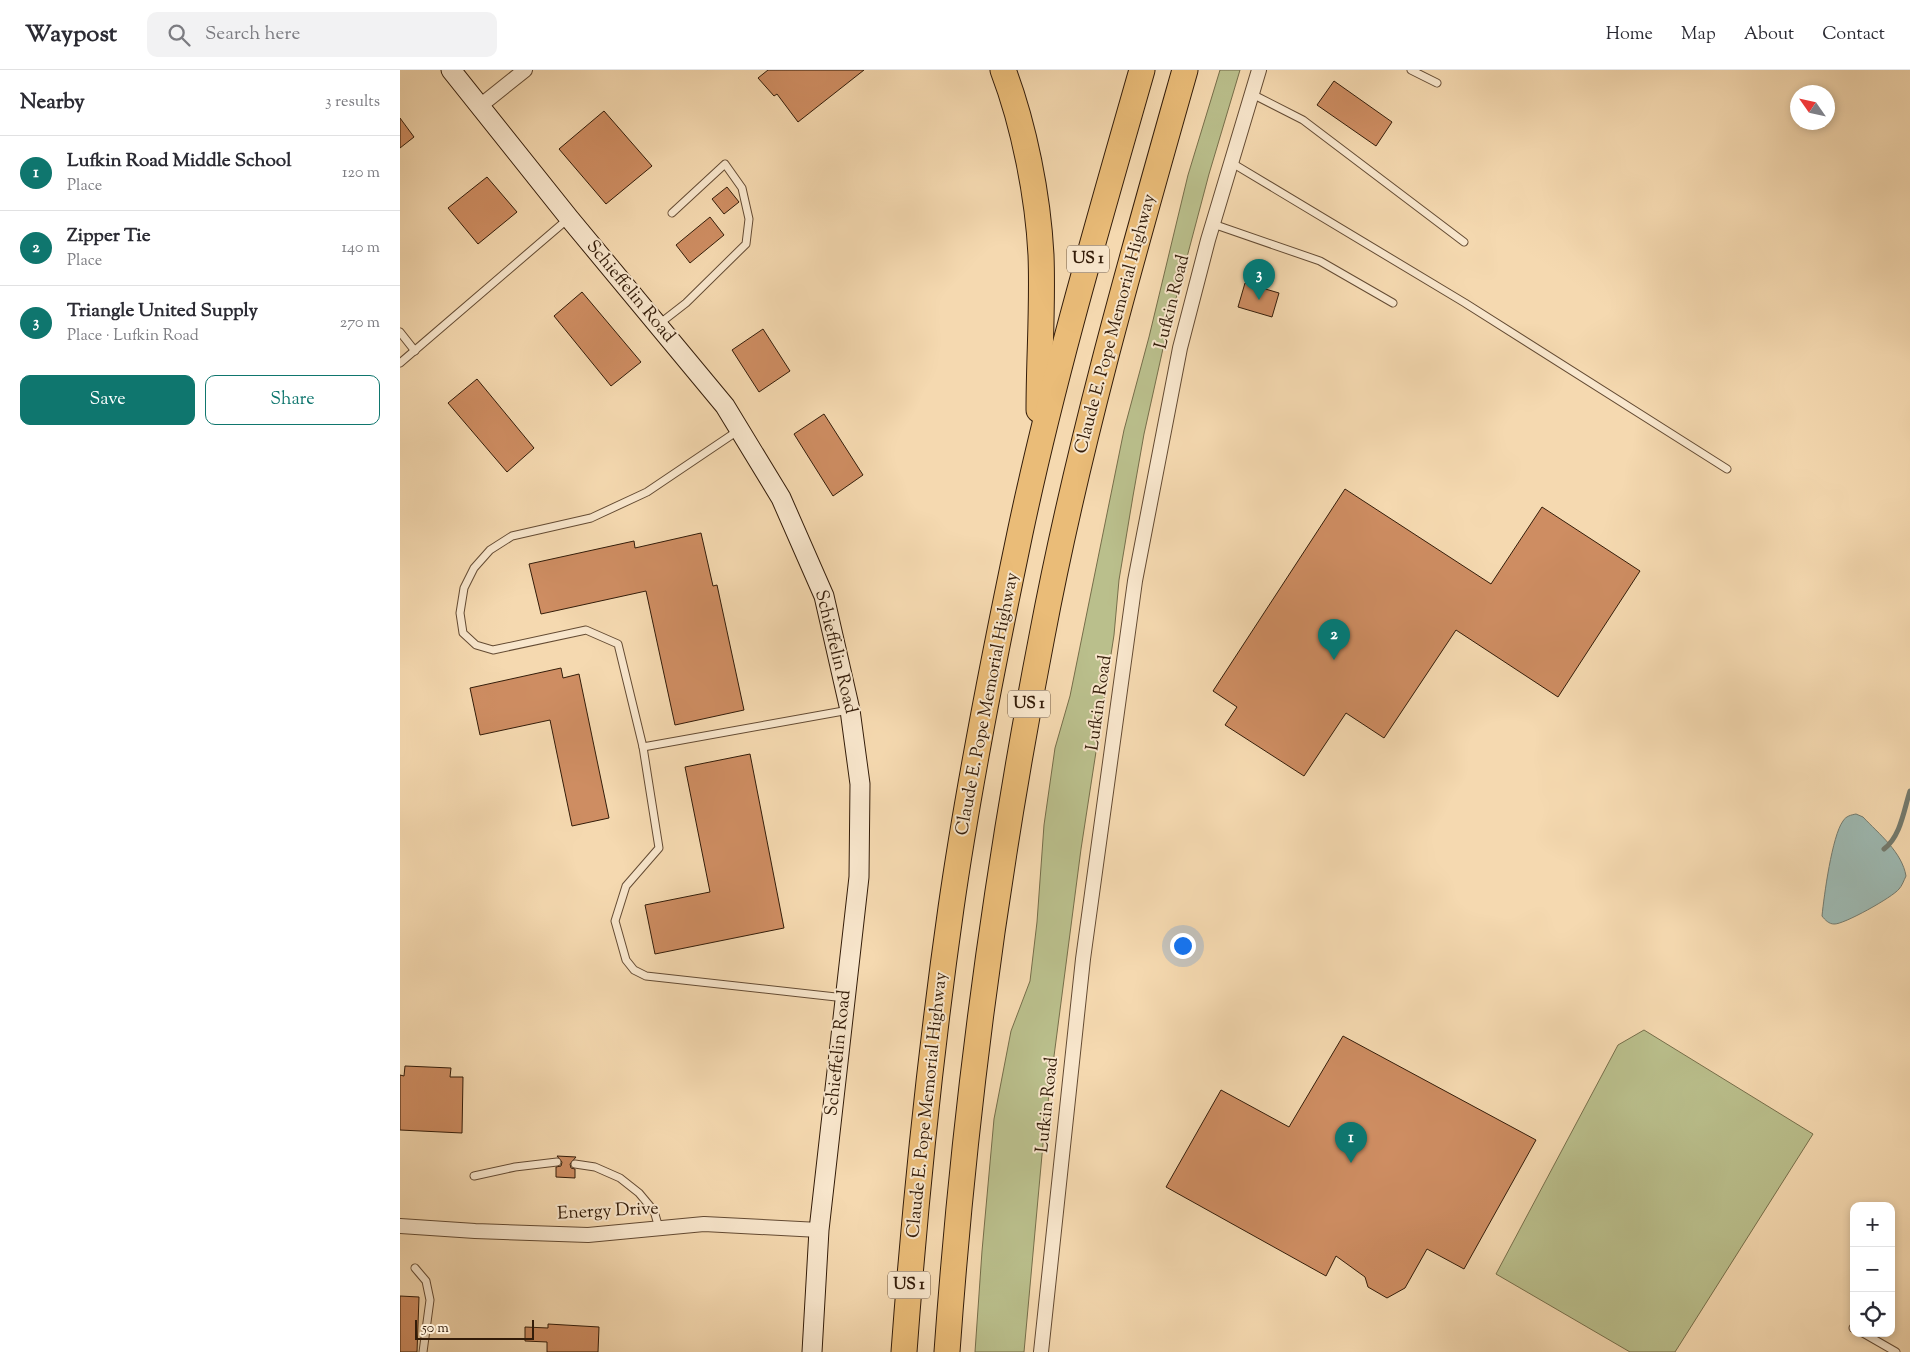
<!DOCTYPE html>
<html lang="en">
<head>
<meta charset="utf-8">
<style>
  :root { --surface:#fff; --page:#f2f2f3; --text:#2b2b33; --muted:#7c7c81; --line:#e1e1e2; --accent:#0f766e }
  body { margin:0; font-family:"Sorts Mill Goudy",serif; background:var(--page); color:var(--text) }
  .controls { position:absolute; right:15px; bottom:15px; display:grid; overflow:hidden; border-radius:10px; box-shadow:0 2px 8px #0003 }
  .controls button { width:45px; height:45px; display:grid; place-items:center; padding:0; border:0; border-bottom:1px solid var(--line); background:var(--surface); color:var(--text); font:25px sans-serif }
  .compass { position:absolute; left:1390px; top:15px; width:45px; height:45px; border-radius:50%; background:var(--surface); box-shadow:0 2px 8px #0003; rotate:304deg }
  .scale { position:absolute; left:15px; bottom:12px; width:119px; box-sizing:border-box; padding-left:5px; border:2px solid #331c09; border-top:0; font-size:14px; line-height:18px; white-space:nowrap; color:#331c09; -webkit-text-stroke:4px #f8e6cc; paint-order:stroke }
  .you { position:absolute; left:782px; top:875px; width:18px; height:18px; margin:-12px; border:4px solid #fff; border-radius:50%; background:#1a73e8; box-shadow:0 0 0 8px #1a73e833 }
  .badge { display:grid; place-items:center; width:32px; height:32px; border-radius:50%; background:var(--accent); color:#fff; font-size:16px; font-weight:700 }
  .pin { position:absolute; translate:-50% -41px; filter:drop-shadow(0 1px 2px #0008) }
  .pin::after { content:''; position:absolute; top:26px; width:18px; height:15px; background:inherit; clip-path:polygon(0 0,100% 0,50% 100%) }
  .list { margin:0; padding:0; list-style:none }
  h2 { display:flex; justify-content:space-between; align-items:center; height:65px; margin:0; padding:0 20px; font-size:21px }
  h2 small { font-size:16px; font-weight:400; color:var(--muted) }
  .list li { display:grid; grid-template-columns:32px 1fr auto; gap:15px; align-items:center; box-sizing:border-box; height:75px; padding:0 20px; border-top:1px solid var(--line) }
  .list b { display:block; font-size:19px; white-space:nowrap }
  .list p { margin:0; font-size:16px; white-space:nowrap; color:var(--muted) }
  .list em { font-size:16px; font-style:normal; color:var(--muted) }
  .actions { display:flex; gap:10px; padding:15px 20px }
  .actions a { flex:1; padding:11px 0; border:1px solid var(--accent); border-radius:10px; text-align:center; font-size:18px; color:var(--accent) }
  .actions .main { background:var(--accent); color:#fff }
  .icon { flex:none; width:28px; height:28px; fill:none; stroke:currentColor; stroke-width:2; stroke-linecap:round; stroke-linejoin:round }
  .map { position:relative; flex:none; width:1510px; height:1282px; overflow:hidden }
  header { display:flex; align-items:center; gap:30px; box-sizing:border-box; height:70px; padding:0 25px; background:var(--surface); border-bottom:1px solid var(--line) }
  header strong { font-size:24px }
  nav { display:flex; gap:28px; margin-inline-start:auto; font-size:18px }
  .search { width:350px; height:45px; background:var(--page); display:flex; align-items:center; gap:12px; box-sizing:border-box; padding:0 18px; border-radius:10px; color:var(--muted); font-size:19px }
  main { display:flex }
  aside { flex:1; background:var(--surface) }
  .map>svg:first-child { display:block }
  .green { fill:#babf8c; stroke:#766e4a }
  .water { fill:#9db9b2; stroke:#737a6e }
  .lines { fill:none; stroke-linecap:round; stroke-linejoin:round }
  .stream { stroke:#737a6e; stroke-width:5 }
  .building { fill:#ce8d62; stroke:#331c09 }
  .lane-casing { stroke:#644b33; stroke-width:9 }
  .street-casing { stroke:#644b33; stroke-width:16 }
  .secondary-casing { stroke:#331c09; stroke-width:21 }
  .highway-casing { stroke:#331c09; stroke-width:27 }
  .lane { stroke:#f8e6cc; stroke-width:7 }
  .street { stroke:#f8e6cc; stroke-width:14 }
  .secondary { stroke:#f8e6cc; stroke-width:19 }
  .highway { stroke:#eabc78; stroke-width:25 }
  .labels { text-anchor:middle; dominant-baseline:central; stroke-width:4; stroke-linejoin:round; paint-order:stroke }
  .shield { fill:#f8e6cc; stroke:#6e5944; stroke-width:1 }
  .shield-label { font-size:16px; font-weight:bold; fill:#331c09 }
  .street-label { font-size:18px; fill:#331c09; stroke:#f8e6cc }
</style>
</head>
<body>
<header>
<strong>Waypost</strong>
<div class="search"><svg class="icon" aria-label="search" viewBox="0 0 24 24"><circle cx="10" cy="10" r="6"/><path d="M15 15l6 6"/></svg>Search here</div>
<nav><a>Home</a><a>Map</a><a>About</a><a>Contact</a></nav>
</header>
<main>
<aside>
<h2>Nearby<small>3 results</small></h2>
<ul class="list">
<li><span class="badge">1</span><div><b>Lufkin Road Middle School</b><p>Place</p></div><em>120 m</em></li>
<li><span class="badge">2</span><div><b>Zipper Tie</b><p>Place</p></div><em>140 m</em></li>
<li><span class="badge">3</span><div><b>Triangle United Supply</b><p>Place · Lufkin Road</p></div><em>270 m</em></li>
</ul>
<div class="actions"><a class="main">Save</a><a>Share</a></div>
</aside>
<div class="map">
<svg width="1510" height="1282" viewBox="0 0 1510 1282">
  <rect width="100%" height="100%" fill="#f5d9b0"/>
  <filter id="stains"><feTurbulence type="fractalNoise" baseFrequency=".004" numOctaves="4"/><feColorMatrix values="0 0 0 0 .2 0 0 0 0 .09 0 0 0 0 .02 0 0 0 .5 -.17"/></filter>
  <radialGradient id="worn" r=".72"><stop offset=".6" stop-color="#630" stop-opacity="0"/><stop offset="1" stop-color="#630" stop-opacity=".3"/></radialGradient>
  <g class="green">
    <polygon points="820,0 840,0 809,104 764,274 744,364 733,426 719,510 714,565 681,779 644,1063 624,1282 575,1282 582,1181 594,1049 611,961 630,911 637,852 644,755 655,678 670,626 724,360 749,267 788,105"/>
    <polygon points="1244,960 1413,1064 1275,1282 1230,1282 1096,1204 1218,975"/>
  </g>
  <path class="water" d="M1456,744L1463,747C1479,764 1502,782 1506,806C1504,810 1502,816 1499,819C1493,827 1443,855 1434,854C1429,854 1425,850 1422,846C1424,826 1432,766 1443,751C1446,746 1451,745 1456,744Z"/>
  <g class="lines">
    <path class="stream" d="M1484,779C1501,766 1504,739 1510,721"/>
  </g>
  <g class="building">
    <polygon points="368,0 464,0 398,52 377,24 374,26 358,8"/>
    <polygon points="934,11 992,52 976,76 917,35"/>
    <polygon points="204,41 252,96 206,134 159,79"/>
    <polygon points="0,48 14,67 0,78"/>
    <polygon points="87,107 117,142 78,174 48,138"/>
    <polygon points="327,117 339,132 324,144 312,129"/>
    <polygon points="310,147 324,165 290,193 276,175"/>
    <polygon points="845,213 879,223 872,247 838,237"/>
    <polygon points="182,222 241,292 211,316 154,246"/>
    <polygon points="363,259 390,301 359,322 332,280"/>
    <polygon points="77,309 134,378 107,402 48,333"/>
    <polygon points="424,344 463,405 433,426 394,364"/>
    <polygon points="945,419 1091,514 1142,437 1240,501 1158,627 1056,560 984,668 946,643 904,706 825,655 837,637 813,621"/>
    <polygon points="301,463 313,516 317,515 344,640 275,655 246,521 141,544 129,494 234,471 235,478"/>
    <polygon points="161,598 163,608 179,604 209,748 172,756 150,650 80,665 70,618"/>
    <polygon points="350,684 384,858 255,884 245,835 310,822 285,697"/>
    <polygon points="943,966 1136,1070 1064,1199 1027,1179 1005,1218 987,1228 968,1217 965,1207 936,1186 926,1206 766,1117 821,1020 889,1057"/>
    <polygon points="5,996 51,998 50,1007 63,1007 62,1063 0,1060 0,1005 4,1006"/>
    <polygon points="157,1086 176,1087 170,1094 171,1098 175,1099 175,1108 156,1107 156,1097 161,1096 162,1092"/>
    <polygon points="0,1226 19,1227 17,1282 0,1282"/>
    <polygon points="148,1254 199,1257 198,1282 147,1282 147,1272 125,1271 125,1257 148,1258"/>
  </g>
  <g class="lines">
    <g class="lane-casing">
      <g id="lane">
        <polyline points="1011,0 1037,13"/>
        <polyline points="852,24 903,50 1064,172"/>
        <polyline points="832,93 1065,233 1327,399"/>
        <polyline points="813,154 920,191 993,233"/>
        <polyline points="259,254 286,233 346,174 349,149 342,118 325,94 272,143"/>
        <polyline points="0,262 15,281"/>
        <polyline points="0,293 169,148"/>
        <polyline points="339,360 247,422 191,448 112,466 90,480 74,498 64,518 60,543 63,563 76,575 93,580 186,560 218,574 243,677 449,640"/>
        <polyline points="243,677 259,778 226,816 215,851 226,890 234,900 246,906 445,928"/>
        <polyline points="175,1094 195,1097 220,1108 239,1123 254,1141 259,1158"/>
        <polyline points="74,1106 115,1097 157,1092"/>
        <polyline points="15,1198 26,1211 30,1230 23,1282"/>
        <polyline points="1453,1258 1454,1258"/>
        <polyline points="1463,1263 1496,1282"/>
      </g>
    </g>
    <g class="street-casing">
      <g id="street">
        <polyline points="80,36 125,0"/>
        <polyline points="0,1156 75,1161 188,1165 304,1154 419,1160"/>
        <polyline points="641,1282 683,889 735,511 780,278 808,170 859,0"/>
      </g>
    </g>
    <g class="secondary-casing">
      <polyline id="secondary" points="51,0 169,148 325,336 381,428 424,526 450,640 460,714 459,807 419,1160 412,1282"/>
    </g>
    <g class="highway-casing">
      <g id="highway">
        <path d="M603,0C624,55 638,126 641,185C643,237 639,289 639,340"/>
        <path d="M504,1282C515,1133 530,986 551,838C569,712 594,587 620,463C653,307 698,154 742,0"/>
        <path d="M547,1282C564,1042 596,803 642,566C678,375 732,187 785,0"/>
      </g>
    </g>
    <use href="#lane" class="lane"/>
    <use href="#street" class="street"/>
    <use href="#secondary" class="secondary"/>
    <use href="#highway" class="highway"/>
  </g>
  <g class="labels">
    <g class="shield">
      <rect x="667" y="175.5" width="42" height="27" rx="4"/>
      <rect x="608" y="620.5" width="42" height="27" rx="4"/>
      <rect x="488" y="1201.5" width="42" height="27" rx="4"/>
    </g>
    <g class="shield-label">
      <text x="688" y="189">US 1</text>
      <text x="629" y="634">US 1</text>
      <text x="509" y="1215">US 1</text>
    </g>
    <g class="street-label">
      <text transform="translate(230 222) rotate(50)">Schieffelin Road</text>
      <text transform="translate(773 232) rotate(-76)">Lufkin Road</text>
      <text transform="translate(716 254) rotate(-75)">Claude E. Pope Memorial Highway</text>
      <text transform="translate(435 582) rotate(76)">Schieffelin Road</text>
      <text transform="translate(700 633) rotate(-82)">Lufkin Road</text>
      <text transform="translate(588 634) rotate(-79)">Claude E. Pope Memorial Highway</text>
      <text transform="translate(439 983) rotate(-84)">Schieffelin Road</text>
      <text transform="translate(528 1035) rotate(-84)">Claude E. Pope Memorial Highway</text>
      <text transform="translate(648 1035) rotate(-84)">Lufkin Road</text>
      <text transform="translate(208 1142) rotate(-3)">Energy Drive</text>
    </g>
  </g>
  <rect width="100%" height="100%" filter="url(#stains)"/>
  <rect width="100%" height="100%" fill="url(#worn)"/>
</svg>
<div class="controls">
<button>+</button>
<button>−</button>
<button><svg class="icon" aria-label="locate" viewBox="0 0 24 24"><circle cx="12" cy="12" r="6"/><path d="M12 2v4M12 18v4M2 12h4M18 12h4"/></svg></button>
</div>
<svg class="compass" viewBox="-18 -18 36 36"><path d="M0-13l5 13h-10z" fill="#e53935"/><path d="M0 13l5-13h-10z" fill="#7c7c81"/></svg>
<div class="scale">50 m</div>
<div class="you"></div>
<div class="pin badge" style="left:951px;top:1093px">1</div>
<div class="pin badge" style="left:934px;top:590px">2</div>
<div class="pin badge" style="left:859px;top:230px">3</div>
</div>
</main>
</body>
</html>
